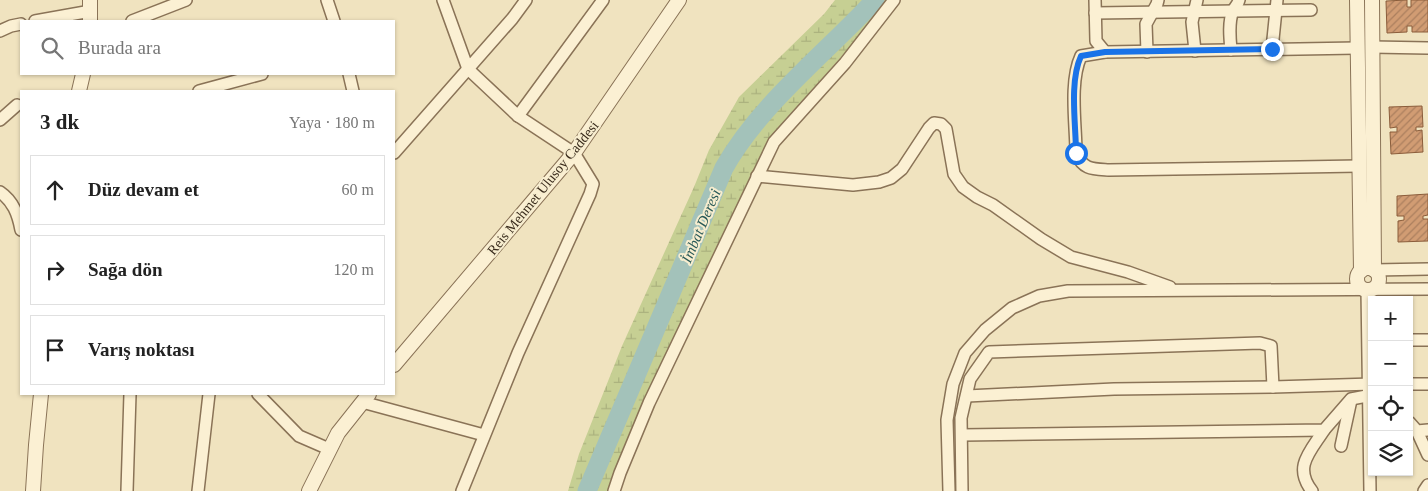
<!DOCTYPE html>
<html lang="tr">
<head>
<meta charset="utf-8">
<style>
  :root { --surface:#fff; --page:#f6f6f6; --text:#222; --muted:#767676; --line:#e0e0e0 }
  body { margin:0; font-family:"Times New Roman",serif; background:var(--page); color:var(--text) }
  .controls { position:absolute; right:15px; bottom:15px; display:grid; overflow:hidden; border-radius:0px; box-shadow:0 1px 4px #0004 }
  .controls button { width:45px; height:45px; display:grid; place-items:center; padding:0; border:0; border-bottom:1px solid var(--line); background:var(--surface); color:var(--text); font:25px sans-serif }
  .stop { position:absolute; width:15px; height:15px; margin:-11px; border:4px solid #1a73e8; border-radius:50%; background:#fff }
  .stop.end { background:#1a73e8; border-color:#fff; box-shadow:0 1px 5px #0008 }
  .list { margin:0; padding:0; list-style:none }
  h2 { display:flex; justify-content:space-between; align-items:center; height:65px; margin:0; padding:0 20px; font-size:21px }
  h2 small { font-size:16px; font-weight:400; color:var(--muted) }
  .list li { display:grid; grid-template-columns:32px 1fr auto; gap:15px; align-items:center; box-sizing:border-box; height:70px; margin:0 10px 10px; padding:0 10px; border:1px solid var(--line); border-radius:0px }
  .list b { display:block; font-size:19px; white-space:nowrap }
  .list em { font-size:16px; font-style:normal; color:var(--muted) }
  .icon { flex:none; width:28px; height:28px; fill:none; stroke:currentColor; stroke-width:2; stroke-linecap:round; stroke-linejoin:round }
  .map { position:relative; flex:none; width:1428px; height:491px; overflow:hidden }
  .search { position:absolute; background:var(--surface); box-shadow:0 1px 4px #0004; left:20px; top:20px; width:375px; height:55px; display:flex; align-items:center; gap:12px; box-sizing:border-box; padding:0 18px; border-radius:0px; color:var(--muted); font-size:19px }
  .panel { position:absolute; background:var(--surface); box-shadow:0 1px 4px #0004; left:20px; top:90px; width:375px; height:305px; border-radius:0px }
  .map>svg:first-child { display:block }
  .wetland { fill:url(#wetland-marsh) }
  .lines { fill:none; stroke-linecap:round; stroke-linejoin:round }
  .river { stroke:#a3c2ba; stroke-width:19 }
  .building { fill:url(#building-hatch); stroke:#8b5d3b }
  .minor-casing { stroke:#8a7357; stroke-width:14 }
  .tertiary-casing { stroke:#8a7357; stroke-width:16 }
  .minor { stroke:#fbf0d3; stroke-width:11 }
  .tertiary { stroke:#fbf0d3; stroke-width:14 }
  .route { stroke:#1a73e8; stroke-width:6 }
  .labels { text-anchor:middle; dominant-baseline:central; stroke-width:4; stroke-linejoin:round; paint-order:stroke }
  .street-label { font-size:14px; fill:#392b1c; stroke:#f7edcf }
  .water-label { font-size:15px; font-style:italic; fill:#2a5a58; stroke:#f7edcf }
</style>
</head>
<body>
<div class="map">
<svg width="1428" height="491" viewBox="0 0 1428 491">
  <defs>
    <pattern id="wetland-marsh" width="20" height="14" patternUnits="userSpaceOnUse" patternTransform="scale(1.25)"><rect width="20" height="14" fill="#c6cf93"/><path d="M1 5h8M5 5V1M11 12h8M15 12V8" fill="none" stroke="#abb27e"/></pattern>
    <pattern id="building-hatch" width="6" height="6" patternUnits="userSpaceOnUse" patternTransform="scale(1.25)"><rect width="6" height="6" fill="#d19c73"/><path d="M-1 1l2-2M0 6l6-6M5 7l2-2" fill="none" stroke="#ab7f5e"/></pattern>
  </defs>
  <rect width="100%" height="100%" fill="#f0e3bf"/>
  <polygon class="wetland" points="835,0 891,0 777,130 764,150 624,446 608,491 568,491 579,454 622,346 694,187 709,150 739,97 824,14"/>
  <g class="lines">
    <path class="river" d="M587,491L724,168C760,104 825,54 875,0"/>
  </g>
  <g class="building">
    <polygon points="1407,0 1407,7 1411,7 1411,0 1428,0 1428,32 1412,32 1412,26 1407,26 1407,32 1387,33 1386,1"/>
    <polygon points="1422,106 1423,127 1416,127 1416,131 1422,130 1423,152 1391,154 1390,132 1397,132 1397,127 1390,128 1389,107"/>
    <polygon points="1428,194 1428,215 1423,216 1423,219 1428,219 1428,241 1398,242 1398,221 1404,220 1404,216 1397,216 1397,196"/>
  </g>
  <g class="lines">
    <g class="minor-casing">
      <g id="minor">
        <polyline points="327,0 334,21"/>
        <polyline points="443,0 468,69 518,116 574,153 593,184 590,194 518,353 462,491"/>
        <polyline points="1095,0 1096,41 1105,52"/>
        <polyline points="1095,13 1311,10"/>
        <polyline points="35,21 91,11"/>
        <polyline points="132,21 186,0"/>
        <polyline points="0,31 11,26 21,24"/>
        <polyline points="1372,47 1428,48"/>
        <path d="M1357,48L1105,52L1081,56C1069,82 1076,125 1076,153C1083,170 1093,169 1109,170L1359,166"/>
        <polyline points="1272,49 1277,0"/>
        <path d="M1231,50C1230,39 1228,22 1233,11C1235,6 1238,5 1239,0"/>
        <polyline points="1195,51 1192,22 1197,0"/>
        <polyline points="1147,52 1146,24 1157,4 1158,0"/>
        <polyline points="349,74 353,91"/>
        <polyline points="199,91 262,74"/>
        <polyline points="518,116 603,0"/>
        <polyline points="0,120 17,105"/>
        <polyline points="394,153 512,19 526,0"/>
        <polyline points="757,176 853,185 879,182 891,178 902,169 929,128 934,123 941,124 946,129 954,174 963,187 977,197 993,205 1041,239 1071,257 1128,272 1170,287"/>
        <path d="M0,192C13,201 18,214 21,230"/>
        <polyline points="1374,270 1428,269"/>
        <polyline points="1367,290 1370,491"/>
        <polyline points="1409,340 1428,340"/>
        <polyline points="1409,384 1428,384"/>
        <polyline points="258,394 299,436 329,449"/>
        <polyline points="967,396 1114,389 1273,387 1372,384"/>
        <polyline points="362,402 484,435"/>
        <polyline points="1409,422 1417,431 1428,430"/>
        <polyline points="1417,431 1428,455"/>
        <polyline points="962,435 1324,430 1351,399 1372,395"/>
        <polyline points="1341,446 1351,400"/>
        <polyline points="127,491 130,394"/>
        <polyline points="198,491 209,394"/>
        <polyline points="614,491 620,473 649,403 774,142 845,63 894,0"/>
        <polyline points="949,491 947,420 953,384 965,353 985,330 1012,308 1039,296 1068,291 1428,289"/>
        <polyline points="962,491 961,418 970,379 989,352 1260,343 1271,346 1273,387"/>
        <path d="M1312,491C1293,467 1310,452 1324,430"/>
        <polyline points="1424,491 1428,485"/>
      </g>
    </g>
    <g class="tertiary-casing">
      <g id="tertiary">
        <polyline points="90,0 90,21"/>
        <polyline points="1357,0 1361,271"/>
        <polyline points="1372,0 1374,270"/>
        <polyline points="79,91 83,74"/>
        <circle cx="1368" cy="279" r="11"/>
        <polyline points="394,365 574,153 679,0"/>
        <polyline points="33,491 36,445 41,394"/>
        <polyline points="309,491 338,433 369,394"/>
      </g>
    </g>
    <use href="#minor" class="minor"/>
    <use href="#tertiary" class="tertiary"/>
  </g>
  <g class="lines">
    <path class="route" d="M1076,153C1076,125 1069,82 1081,56L1105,52L1272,49"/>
  </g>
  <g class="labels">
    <g class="street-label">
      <text transform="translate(543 188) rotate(-51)">Reis Mehmet Ulusoy Caddesi</text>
    </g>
    <g class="water-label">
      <text transform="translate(701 226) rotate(-67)">İmbat Deresi</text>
    </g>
  </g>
</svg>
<div class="controls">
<button>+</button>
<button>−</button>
<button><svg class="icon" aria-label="locate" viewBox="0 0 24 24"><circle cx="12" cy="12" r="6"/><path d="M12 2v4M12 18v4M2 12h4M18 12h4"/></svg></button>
<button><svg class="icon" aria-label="layers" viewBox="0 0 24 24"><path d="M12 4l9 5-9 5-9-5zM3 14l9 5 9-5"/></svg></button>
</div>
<div class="stop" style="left:1076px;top:153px"></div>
<div class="stop end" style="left:1272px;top:49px"></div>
<div class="search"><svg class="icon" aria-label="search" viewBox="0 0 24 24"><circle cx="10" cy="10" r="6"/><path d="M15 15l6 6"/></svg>Burada ara</div>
<section class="panel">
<h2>3 dk<small>Yaya · 180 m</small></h2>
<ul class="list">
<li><svg class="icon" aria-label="ahead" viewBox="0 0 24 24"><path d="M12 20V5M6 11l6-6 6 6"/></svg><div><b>Düz devam et</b></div><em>60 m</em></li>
<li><svg class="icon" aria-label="right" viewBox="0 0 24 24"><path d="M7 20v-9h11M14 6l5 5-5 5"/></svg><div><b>Sağa dön</b></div><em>120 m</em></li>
<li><svg class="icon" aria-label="arrive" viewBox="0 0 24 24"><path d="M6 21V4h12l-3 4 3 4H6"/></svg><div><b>Varış noktası</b></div></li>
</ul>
</section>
</div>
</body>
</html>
